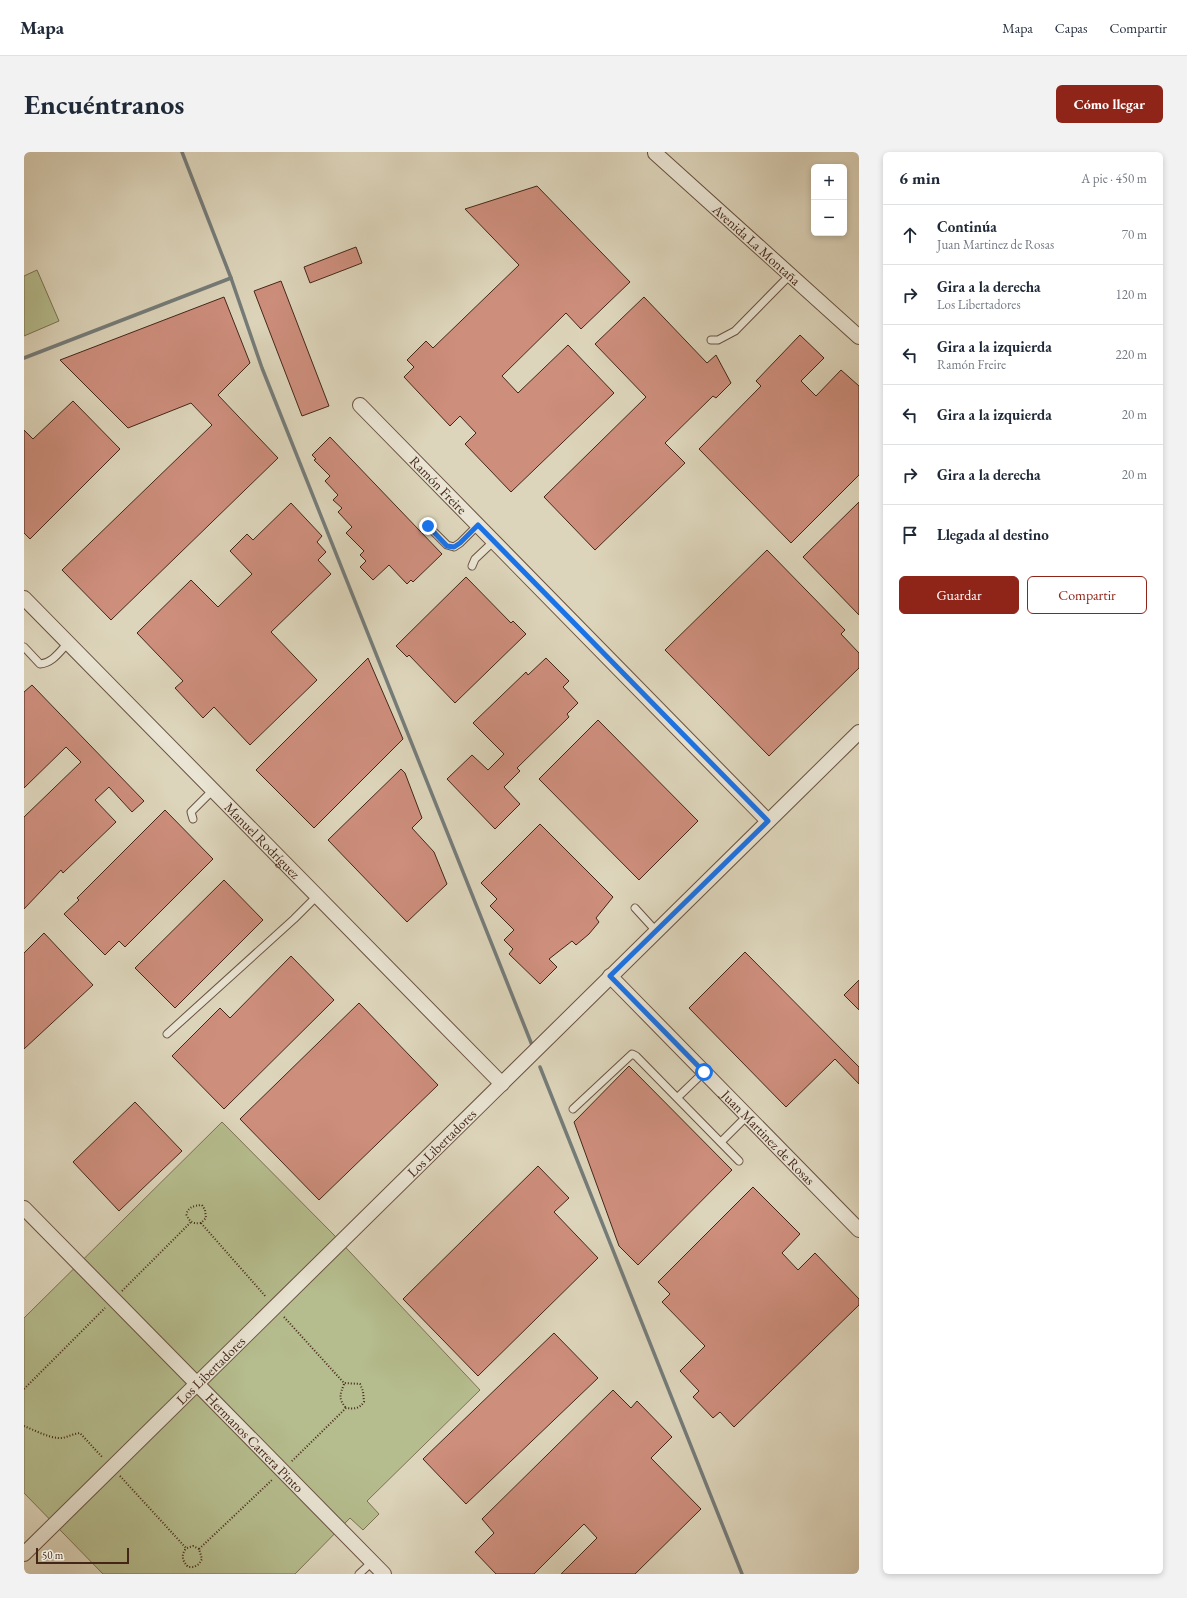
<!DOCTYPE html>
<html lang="es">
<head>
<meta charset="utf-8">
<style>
  :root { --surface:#fff; --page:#f2f2f3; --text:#1f2937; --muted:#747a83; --line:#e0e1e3; --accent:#8f2418 }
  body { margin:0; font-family:"EB Garamond",serif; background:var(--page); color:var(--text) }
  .controls { position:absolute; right:12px; top:12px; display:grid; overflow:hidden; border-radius:6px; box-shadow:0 2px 6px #0003 }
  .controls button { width:36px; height:36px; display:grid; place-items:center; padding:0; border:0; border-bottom:1px solid var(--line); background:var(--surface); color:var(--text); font:20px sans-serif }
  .scale { position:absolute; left:12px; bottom:10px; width:93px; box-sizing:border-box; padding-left:4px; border:2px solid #442618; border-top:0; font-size:11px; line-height:14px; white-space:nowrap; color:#442618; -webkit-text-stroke:3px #e9e4d3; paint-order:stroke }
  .stop { position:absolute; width:12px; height:12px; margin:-9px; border:3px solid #1a73e8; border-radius:50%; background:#fff }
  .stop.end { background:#1a73e8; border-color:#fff; box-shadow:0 1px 4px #0008 }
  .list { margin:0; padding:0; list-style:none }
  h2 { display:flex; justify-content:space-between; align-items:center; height:52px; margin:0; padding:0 16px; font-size:17px }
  h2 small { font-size:13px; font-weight:400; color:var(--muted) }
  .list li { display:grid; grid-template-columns:26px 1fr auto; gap:12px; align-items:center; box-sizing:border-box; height:60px; padding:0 16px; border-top:1px solid var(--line) }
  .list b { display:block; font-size:15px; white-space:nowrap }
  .list p { margin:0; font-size:13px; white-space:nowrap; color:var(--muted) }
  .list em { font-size:13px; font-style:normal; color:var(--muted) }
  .actions { display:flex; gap:8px; padding:12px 16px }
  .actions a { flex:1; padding:9px 0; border:1px solid var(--accent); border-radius:6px; text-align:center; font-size:14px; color:var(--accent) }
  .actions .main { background:var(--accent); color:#fff }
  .icon { flex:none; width:22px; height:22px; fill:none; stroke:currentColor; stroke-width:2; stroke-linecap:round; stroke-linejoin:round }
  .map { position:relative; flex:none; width:835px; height:1422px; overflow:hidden; border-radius:6px }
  header { display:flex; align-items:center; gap:24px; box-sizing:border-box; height:56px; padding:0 20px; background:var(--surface); border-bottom:1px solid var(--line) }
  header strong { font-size:19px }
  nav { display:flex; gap:22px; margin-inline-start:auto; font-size:14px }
  .intro { display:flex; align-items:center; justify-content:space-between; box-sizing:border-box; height:96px; padding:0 24px }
  h1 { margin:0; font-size:28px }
  .button { padding:10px 18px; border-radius:6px; background:var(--accent); color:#fff; font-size:14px; font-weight:700 }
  main { display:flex; gap:24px; padding:0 24px }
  aside { flex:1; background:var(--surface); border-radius:6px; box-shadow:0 2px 6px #0003 }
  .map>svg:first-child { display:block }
  .green { fill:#b5bc8d; stroke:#7c7152 }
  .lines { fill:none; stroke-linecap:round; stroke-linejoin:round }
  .stream { stroke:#757c79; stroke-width:3.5 }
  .building { fill:#cd8e7c; stroke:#442618 }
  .service-casing { stroke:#6a5241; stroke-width:9 }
  .minor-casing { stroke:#6a5241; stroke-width:16 }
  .path { stroke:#442618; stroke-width:2; stroke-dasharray:1 2; stroke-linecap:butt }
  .service { stroke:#e9e4d3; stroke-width:7 }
  .minor { stroke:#e9e4d3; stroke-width:14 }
  .route { stroke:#1a73e8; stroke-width:5 }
  .labels { text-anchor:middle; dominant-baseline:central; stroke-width:3; stroke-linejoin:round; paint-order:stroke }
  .street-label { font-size:14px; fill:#442618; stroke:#e9e4d3 }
</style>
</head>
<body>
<header>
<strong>Mapa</strong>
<nav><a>Mapa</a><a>Capas</a><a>Compartir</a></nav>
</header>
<div class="intro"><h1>Encuéntranos</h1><a class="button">Cómo llegar</a></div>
<main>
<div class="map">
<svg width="835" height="1422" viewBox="0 0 835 1422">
  <rect width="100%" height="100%" fill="#ddd5bb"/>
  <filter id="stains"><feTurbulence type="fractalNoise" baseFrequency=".005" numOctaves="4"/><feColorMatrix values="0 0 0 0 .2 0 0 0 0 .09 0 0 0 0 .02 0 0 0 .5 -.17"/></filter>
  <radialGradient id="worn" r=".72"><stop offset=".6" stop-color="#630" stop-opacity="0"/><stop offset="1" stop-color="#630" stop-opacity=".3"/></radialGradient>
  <g class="green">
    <polygon points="13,118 35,169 0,184 0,124"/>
    <polygon points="198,970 310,1083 456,1238 343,1349 355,1362 339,1378 326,1366 271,1422 79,1422 0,1341 0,1166"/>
  </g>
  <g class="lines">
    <g class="stream">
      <polyline points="158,0 207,126 238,216 508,893"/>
      <polyline points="0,206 207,126"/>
      <polyline points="516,915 718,1422"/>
    </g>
  </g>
  <g class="building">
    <polygon points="513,34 606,130 557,177 542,161 478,224 494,241 544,193 590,241 487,340 441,292 452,281 436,264 426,274 380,225 390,215 383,208 402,189 409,196 495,113 441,57"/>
    <polygon points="332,95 338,111 286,131 280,115"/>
    <polygon points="257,129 305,254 278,264 230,139"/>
    <polygon points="200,145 226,211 194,243 254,306 87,468 38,418 188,273 167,251 104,276 36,208"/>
    <polygon points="620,145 683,211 692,203 707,231 692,246 689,244 641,291 661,311 571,398 520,345 622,245 571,192"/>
    <polygon points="776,183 800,206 777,229 792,244 817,218 835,234 835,323 767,391 675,297 737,234 732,229"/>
    <polygon points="49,249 96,297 6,387 0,381 0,278 9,287"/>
    <polygon points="306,285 418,402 389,430 387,428 383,432 365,413 349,428 336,415 342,409 336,403 340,399 322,381 328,375 314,360 318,356 309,348 314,343 301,329 306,324 290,308 292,307 288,303"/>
    <polygon points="835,350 835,463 779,405"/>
    <polygon points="267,351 298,384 293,390 302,400 294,408 307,422 247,480 293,528 226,593 190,555 179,566 151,536 159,529 113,481 167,428 194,455 228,422 206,399 223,382 229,388"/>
    <polygon points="743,398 821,478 817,482 835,501 835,516 745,604 641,498"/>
    <polygon points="442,425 487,471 489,469 502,482 431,551 385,503 383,505 372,494"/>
    <polygon points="344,506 379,587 290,676 232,618"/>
    <polygon points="522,506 545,529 539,535 554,551 543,562 545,565 493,616 496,619 480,635 496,652 471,677 423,627 448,603 464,618 480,602 449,571 502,520 504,523"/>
    <polygon points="8,533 120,649 108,660 85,635 71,648 92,670 39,721 37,718 0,757 0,665 57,610 42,595 0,636 0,540"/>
    <polygon points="574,568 674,669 615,728 515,627"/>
    <polygon points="377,617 381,621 398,666 388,676 410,700 423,732 383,770 304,688"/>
    <polygon points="141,658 189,707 101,795 95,789 81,803 40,762 55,748 53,746"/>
    <polygon points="516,672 589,745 572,766 575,770 565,782 552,793 548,789 525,807 533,815 516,832 485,802 489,797 480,788 490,778 466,754 473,747 457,731"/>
    <polygon points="200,728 239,768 151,856 111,816"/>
    <polygon points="20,781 69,833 0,897 0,801"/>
    <polygon points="721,800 835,915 835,932 811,907 762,955 665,856"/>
    <polygon points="267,804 310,848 200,957 148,904 196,856 206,866"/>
    <polygon points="835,828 835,858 820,843"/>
    <polygon points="335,851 414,933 295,1048 216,967"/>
    <polygon points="605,914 708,1018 614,1113 595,1094 550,970"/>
    <polygon points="111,950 158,999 95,1059 49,1010"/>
    <polygon points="514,1014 545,1046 530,1060 574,1106 454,1224 379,1147"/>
    <polygon points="729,1035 776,1082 758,1101 774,1118 791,1101 835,1147 835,1153 710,1275 696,1260 689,1266 669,1245 675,1239 656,1219 681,1194 638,1150 646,1142 634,1130"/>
    <polygon points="530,1181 574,1226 442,1352 399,1307"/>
    <polygon points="589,1238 607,1256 613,1249 648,1285 627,1306 677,1357 611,1422 537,1422 573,1386 560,1372 510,1422 472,1422 451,1400 470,1381 458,1367"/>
  </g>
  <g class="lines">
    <g class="service-casing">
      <g id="service">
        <polyline points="687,188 694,188 711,179 766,123"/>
        <polyline points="404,374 423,393 430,395 436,391 454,373"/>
        <polyline points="448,414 451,407 470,389"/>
        <path d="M0,495L16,512C29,511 36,499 44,491"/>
        <polyline points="169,667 167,660 189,638"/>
        <polyline points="611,756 632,779"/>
        <polyline points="143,882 270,767 293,744"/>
        <polyline points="654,945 680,920"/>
        <polyline points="549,957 608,902 612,904 715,1009"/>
        <polyline points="697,990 723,964"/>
        <polyline points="335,1422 348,1410"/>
      </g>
    </g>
    <g class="minor-casing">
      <g id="minor">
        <path id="s1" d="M631,1L835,185"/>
        <path id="s2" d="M336,253L744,669"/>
        <path id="s3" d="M0,446L478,932"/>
        <path id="s4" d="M586,824L835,1078"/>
        <path id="s5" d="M0,1056L360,1422"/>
        <path id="s6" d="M0,1402L835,580"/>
      </g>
    </g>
    <g class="path">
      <path d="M177,1071C168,1072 166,1070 162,1062C166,1054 169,1054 178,1053L181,1058L182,1066L177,1071L242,1145"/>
      <polyline points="98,1139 167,1070"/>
      <path d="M260,1165L320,1231L336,1232L339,1239L340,1250C335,1257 330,1257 322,1256L267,1310"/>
      <path d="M320,1232C316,1243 314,1246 322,1256"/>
      <polyline points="0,1237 81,1156"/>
      <path d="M0,1274C10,1278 23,1285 34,1286C41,1287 47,1282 56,1281L79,1306"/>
      <path d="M96,1324L162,1396C157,1404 158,1408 164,1415H170L175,1412L178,1407L175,1397L249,1327"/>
      <polyline points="163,1396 169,1394 175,1397"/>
    </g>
    <use href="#service" class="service"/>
    <use href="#minor" class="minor"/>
  </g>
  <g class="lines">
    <polyline class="route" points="404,374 423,394 430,395 436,391 454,373 744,669 586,824 680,920"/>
  </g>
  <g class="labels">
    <g class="street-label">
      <text stroke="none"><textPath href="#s1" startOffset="137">Avenida La Montaña</textPath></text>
      <text stroke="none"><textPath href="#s2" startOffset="112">Ramón Freire</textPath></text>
      <text stroke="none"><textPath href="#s3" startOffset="340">Manuel Rodríguez</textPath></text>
      <text stroke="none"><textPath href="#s4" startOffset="226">Juan Martinez de Rosas</textPath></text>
      <text stroke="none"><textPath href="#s6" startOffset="586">Los Libertadores</textPath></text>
      <text stroke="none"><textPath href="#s6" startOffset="262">Los Libertadores</textPath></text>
      <text stroke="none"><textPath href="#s5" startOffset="329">Hermanos Carrera Pinto</textPath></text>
    </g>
  </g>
  <rect width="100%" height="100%" filter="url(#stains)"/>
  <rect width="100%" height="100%" fill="url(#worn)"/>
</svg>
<div class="controls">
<button>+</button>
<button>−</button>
</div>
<div class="scale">50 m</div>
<div class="stop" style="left:680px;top:920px"></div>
<div class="stop end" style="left:404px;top:374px"></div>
</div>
<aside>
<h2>6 min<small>A pie · 450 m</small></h2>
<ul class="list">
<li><svg class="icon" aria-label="ahead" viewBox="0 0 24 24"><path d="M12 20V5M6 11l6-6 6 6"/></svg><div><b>Continúa</b><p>Juan Martinez de Rosas</p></div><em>70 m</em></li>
<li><svg class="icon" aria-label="right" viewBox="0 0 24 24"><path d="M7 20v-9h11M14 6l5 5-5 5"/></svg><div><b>Gira a la derecha</b><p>Los Libertadores</p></div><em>120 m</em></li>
<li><svg class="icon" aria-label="left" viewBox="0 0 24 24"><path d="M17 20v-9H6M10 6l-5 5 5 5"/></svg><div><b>Gira a la izquierda</b><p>Ramón Freire</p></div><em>220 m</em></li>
<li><svg class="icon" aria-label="left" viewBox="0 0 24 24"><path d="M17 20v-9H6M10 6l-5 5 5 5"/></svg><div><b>Gira a la izquierda</b></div><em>20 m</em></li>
<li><svg class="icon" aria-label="right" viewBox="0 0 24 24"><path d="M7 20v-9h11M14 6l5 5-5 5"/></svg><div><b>Gira a la derecha</b></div><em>20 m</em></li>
<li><svg class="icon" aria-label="arrive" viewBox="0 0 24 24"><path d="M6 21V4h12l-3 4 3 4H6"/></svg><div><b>Llegada al destino</b></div></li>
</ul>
<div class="actions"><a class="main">Guardar</a><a>Compartir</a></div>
</aside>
</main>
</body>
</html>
